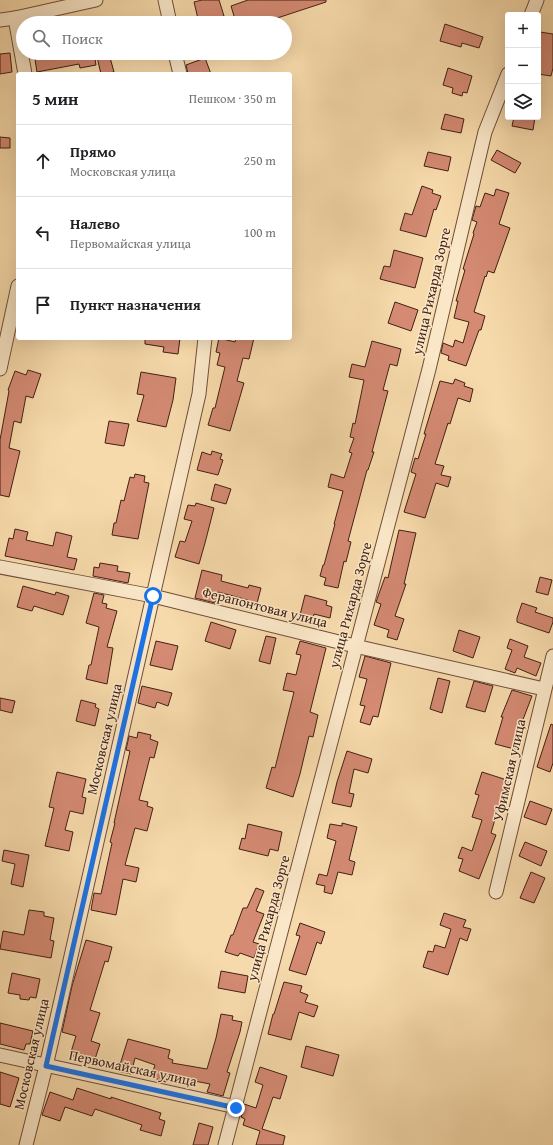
<!DOCTYPE html>
<html lang="ru">
<head>
<meta charset="utf-8">
<style>
  :root { --surface:#fff; --page:#f6f6f6; --text:#202124; --muted:#757577; --line:#e0e0e0 }
  body { margin:0; font-family:"Gentium Book Plus",serif; background:var(--page); color:var(--text) }
  .controls { position:absolute; right:12px; top:12px; display:grid; overflow:hidden; border-radius:4px; box-shadow:0 4px 16px #0002 }
  .controls button { width:36px; height:36px; display:grid; place-items:center; padding:0; border:0; border-bottom:1px solid var(--line); background:var(--surface); color:var(--text); font:20px sans-serif }
  .stop { position:absolute; width:12px; height:12px; margin:-9px; border:3px solid #1a73e8; border-radius:50%; background:#fff }
  .stop.end { background:#1a73e8; border-color:#fff; box-shadow:0 1px 4px #0008 }
  .list { margin:0; padding:0; list-style:none }
  h2 { display:flex; justify-content:space-between; align-items:center; height:52px; margin:0; padding:0 16px; font-size:17px }
  h2 small { font-size:13px; font-weight:400; color:var(--muted) }
  .list li { display:grid; grid-template-columns:26px 1fr auto; gap:12px; align-items:center; box-sizing:border-box; height:72px; padding:0 16px; border-top:1px solid var(--line) }
  .list b { display:block; font-size:15px; white-space:nowrap }
  .list p { margin:0; font-size:13px; white-space:nowrap; color:var(--muted) }
  .list em { font-size:13px; font-style:normal; color:var(--muted) }
  .icon { flex:none; width:22px; height:22px; fill:none; stroke:currentColor; stroke-width:2; stroke-linecap:round; stroke-linejoin:round }
  .map { position:relative; flex:none; width:553px; height:1145px; overflow:hidden }
  .search { position:absolute; background:var(--surface); box-shadow:0 4px 16px #0002; left:16px; top:16px; width:276px; height:44px; display:flex; align-items:center; gap:10px; box-sizing:border-box; padding:0 14px; border-radius:22px; color:var(--muted); font-size:15px }
  .panel { position:absolute; background:var(--surface); box-shadow:0 4px 16px #0002; left:16px; top:72px; width:276px; height:268px; border-radius:4px }
  .map>svg:first-child { display:block }
  .building { fill:#d48a73; stroke:#422014 }
  .lines { fill:none; stroke-linecap:round; stroke-linejoin:round }
  .street-casing { stroke:#6f4e3a; stroke-width:15 }
  .street { stroke:#fae7c8; stroke-width:13 }
  .route { stroke:#1a73e8; stroke-width:5 }
  .labels { text-anchor:middle; dominant-baseline:central; stroke-width:3; stroke-linejoin:round; paint-order:stroke }
  .street-label { font-size:14px; fill:#422014; stroke:#fae7c8 }
</style>
</head>
<body>
<div class="map">
<svg width="553" height="1145" viewBox="0 0 553 1145">
  <rect width="100%" height="100%" fill="#f7daab"/>
  <filter id="stains"><feTurbulence type="fractalNoise" baseFrequency=".005" numOctaves="4"/><feColorMatrix values="0 0 0 0 .2 0 0 0 0 .09 0 0 0 0 .02 0 0 0 .5 -.17"/></filter>
  <radialGradient id="worn" r=".72"><stop offset=".6" stop-color="#630" stop-opacity="0"/><stop offset="1" stop-color="#630" stop-opacity=".3"/></radialGradient>
  <g class="building">
    <polygon points="202,0 219,0 224,16 210,20 211,23 199,23 194,2"/>
    <polygon points="248,0 326,0 326,2 262,23 236,23 231,6"/>
    <polygon points="445,24 483,37 479,48 462,43 461,47 440,41"/>
    <polygon points="540,32 553,34 553,68 551,76 538,74 538,40"/>
    <polygon points="10,53 12,72 0,74 0,54"/>
    <polygon points="34,53 94,53 96,65 80,68 79,64 37,72"/>
    <polygon points="109,54 114,72 101,74 97,57"/>
    <polygon points="205,58 211,74 188,74 186,65"/>
    <polygon points="448,68 472,76 467,93 463,92 462,96 452,93 453,88 443,85"/>
    <polygon points="445,114 464,119 461,133 441,129"/>
    <polygon points="514,117 535,117 533,130 512,126"/>
    <polygon points="0,137 10,138 10,148 0,148"/>
    <polygon points="497,150 521,163 515,173 491,160"/>
    <polygon points="428,152 451,157 448,171 424,166"/>
    <polygon points="422,186 433,190 432,193 441,196 436,210 434,209 426,237 400,230 405,213 412,215"/>
    <polygon points="496,189 509,193 499,224 510,228 494,273 488,271 486,277 485,276 474,312 485,316 481,330 479,330 466,366 448,360 449,356 441,353 443,343 453,347 455,340 463,343 469,322 454,318 458,301 456,301 465,270 463,269 474,234 473,233 477,222 472,220 476,206 480,207 485,193 494,196"/>
    <polygon points="394,250 423,258 415,288 380,279 384,266 390,267"/>
    <polygon points="395,302 418,310 411,331 388,323"/>
    <polygon points="145,338 180,338 178,354 163,352 164,347 145,344"/>
    <polygon points="219,338 235,342 236,338 254,338 249,359 243,358 237,381 244,383 230,431 208,425 213,408 215,408 225,367 217,365 220,353 216,352"/>
    <polygon points="372,341 401,349 397,366 390,364 383,390 388,391 372,452 374,452 368,470 367,470 348,541 351,542 346,562 344,561 338,588 324,585 326,578 320,576 323,565 324,565 335,524 334,524 343,491 328,487 331,474 344,478 352,453 349,452 354,438 350,437 353,423 355,424 364,380 349,377 352,364 365,367"/>
    <polygon points="28,370 41,374 33,398 26,396 21,423 14,421 9,448 20,451 9,497 0,495 0,440 9,391 8,390 15,371 26,375"/>
    <polygon points="141,372 176,378 173,400 166,427 137,421 144,395 137,394"/>
    <polygon points="455,379 465,383 464,386 473,389 470,402 458,398 450,424 448,423 435,464 444,466 441,475 451,477 448,487 436,483 425,518 404,512 416,474 411,472 415,458 418,459 426,434 424,434 440,381 453,384"/>
    <polygon points="109,421 129,424 124,446 105,443"/>
    <polygon points="212,451 222,454 220,459 223,460 218,475 197,470 202,452 211,455"/>
    <polygon points="135,474 145,476 144,482 149,483 138,539 112,535 114,523 116,523 121,500 124,501 130,477 134,478"/>
    <polygon points="215,484 231,489 226,504 211,500"/>
    <polygon points="196,503 214,508 205,543 199,564 175,557 180,541 185,542 192,521 184,519 188,505 195,506"/>
    <polygon points="15,529 28,532 26,540 53,546 56,532 72,536 67,557 77,559 74,570 5,556 9,538 13,539"/>
    <polygon points="399,530 416,533 404,584 406,584 395,616 404,619 397,640 387,637 389,630 374,625 381,604 376,602 385,577 388,578"/>
    <polygon points="100,563 118,566 117,571 130,573 128,583 93,576 94,567 99,568"/>
    <polygon points="202,570 222,575 221,581 248,588 249,585 261,588 256,607 247,604 248,600 218,592 215,603 195,598"/>
    <polygon points="540,577 552,580 548,595 536,592"/>
    <polygon points="23,586 55,595 56,592 69,596 63,615 34,606 32,611 17,607"/>
    <polygon points="94,593 104,595 102,603 107,604 106,608 117,611 107,647 113,648 107,684 86,679 89,665 91,665 99,627 86,623"/>
    <polygon points="305,595 327,601 326,605 332,607 330,618 314,614 312,623 299,619"/>
    <polygon points="522,603 537,608 535,612 553,618 553,622 549,633 517,622 517,618"/>
    <polygon points="211,622 236,630 230,649 205,641"/>
    <polygon points="459,630 480,637 473,658 453,651"/>
    <polygon points="266,636 276,638 270,664 259,661"/>
    <polygon points="510,639 528,646 524,657 541,663 536,676 517,668 515,673 505,669 512,650 507,648"/>
    <polygon points="156,641 178,646 172,670 150,665"/>
    <polygon points="300,641 326,648 310,712 318,715 313,737 309,736 300,774 293,797 266,788 272,767 275,768 294,692 283,690 287,673 296,675 301,655 296,654"/>
    <polygon points="365,656 391,663 378,717 373,716 370,725 360,722 365,706 360,705 367,679 359,677"/>
    <polygon points="438,678 450,681 442,713 430,709"/>
    <polygon points="474,681 493,686 485,712 466,707"/>
    <polygon points="142,686 172,693 168,706 157,702 155,708 138,703"/>
    <polygon points="512,690 532,696 519,730 523,731 518,750 495,744 503,717 501,717"/>
    <polygon points="0,698 15,701 12,713 0,710"/>
    <polygon points="81,700 96,704 95,707 99,709 95,726 76,721"/>
    <polygon points="551,724 553,725 553,763 550,772 537,767"/>
    <polygon points="138,732 151,735 150,739 158,742 154,758 150,757 139,800 148,802 147,806 153,808 147,831 135,828 125,865 139,868 136,882 123,879 116,915 91,910 94,893 101,894 112,843 110,842 115,823 114,823 130,751 126,750 129,736 137,738"/>
    <polygon points="347,751 372,759 368,773 354,769 349,793 354,794 351,807 332,803 337,782"/>
    <polygon points="57,772 86,779 82,797 86,798 83,814 70,811 65,830 73,832 69,851 45,846 54,808 49,807"/>
    <polygon points="482,772 510,781 503,803 500,802 491,833 496,835 479,879 459,871 463,859 458,858 462,847 472,851 482,820 472,817 479,795 475,794"/>
    <polygon points="530,801 552,809 546,825 524,817"/>
    <polygon points="342,823 357,827 349,860 355,862 352,875 338,872 332,894 324,892 325,886 316,884 319,874 327,876 336,841 327,838 330,824 342,826"/>
    <polygon points="248,824 282,832 278,851 270,849 268,856 239,849 242,838 245,839"/>
    <polygon points="525,842 547,851 541,866 519,856"/>
    <polygon points="4,850 29,855 23,887 11,884 15,864 2,861"/>
    <polygon points="531,872 545,878 534,903 520,898"/>
    <polygon points="256,888 264,891 256,911 264,914 253,942 259,944 254,958 240,953 238,956 225,952 231,935 233,935 243,908 247,908"/>
    <polygon points="29,910 44,912 44,916 54,918 50,940 54,941 51,958 0,949 3,931 24,935"/>
    <polygon points="444,913 466,920 463,927 471,929 467,941 460,938 448,975 423,967 428,951 433,952 435,945 445,948 451,929 440,925"/>
    <polygon points="300,923 325,932 321,944 317,942 306,975 289,970 300,936 296,935"/>
    <polygon points="86,940 112,947 108,962 105,961 90,1010 100,1013 91,1041 100,1044 94,1062 70,1055 76,1036 62,1032 72,986"/>
    <polygon points="221,971 248,976 245,993 218,988"/>
    <polygon points="12,973 40,979 36,998 30,997 29,1000 20,999 20,995 8,993"/>
    <polygon points="284,982 302,986 300,992 308,995 305,1002 318,1006 314,1017 299,1012 291,1040 268,1034 273,1014 274,1014"/>
    <polygon points="221,1014 233,1016 232,1020 242,1022 240,1032 227,1072 230,1073 223,1096 207,1092 210,1084 168,1076 166,1082 151,1077 155,1065 135,1058 131,1074 118,1071 128,1039 170,1050 168,1058 173,1060 172,1063 207,1069 216,1038"/>
    <polygon points="0,1023 33,1031 30,1044 26,1044 24,1050 0,1044"/>
    <polygon points="306,1046 339,1055 333,1076 301,1067"/>
    <polygon points="260,1067 287,1076 280,1099 273,1097 262,1129 285,1136 283,1145 256,1145 260,1131 243,1125 245,1119 241,1117 244,1109 244,1104 256,1108 263,1085 255,1082"/>
    <polygon points="0,1072 19,1078 10,1107 0,1104"/>
    <polygon points="77,1088 111,1099 111,1097 161,1113 159,1119 165,1121 161,1136 140,1130 142,1125 95,1109 92,1116 65,1107 60,1121 42,1115 50,1092 73,1100"/>
    <polygon points="199,1123 213,1127 208,1145 193,1145"/>
  </g>
  <g class="lines">
    <g class="street-casing">
      <g id="street">
        <polyline points="165,0 170,23"/>
        <polyline points="531,15 537,0"/>
        <polyline points="15,18 25,74"/>
        <polyline points="0,20 15,18 96,0"/>
        <polyline points="175,53 180,74"/>
        <polyline points="0,369 18,286"/>
        <polyline points="0,567 153,596 355,646 544,689"/>
        <polyline points="496,892 553,656"/>
        <polyline points="0,1055 236,1107"/>
        <polyline points="26,1145 46,1066 199,394 205,338"/>
        <polyline points="225,1145 429,369 485,132 508,74"/>
      </g>
    </g>
    <use href="#street" class="street"/>
  </g>
  <g class="lines">
    <polyline class="route" points="153,596 46,1066 236,1108"/>
  </g>
  <g class="labels">
    <g class="street-label">
      <text transform="translate(431 291) rotate(-77)">улица Рихарда Зорге</text>
      <text transform="translate(350 605) rotate(-75)">улица Рихарда Зорге</text>
      <text transform="translate(265 607) rotate(14)">Ферапонтовая улица</text>
      <text transform="translate(104 739) rotate(-77)">Московская улица</text>
      <text transform="translate(509 770) rotate(-77)">Уфимская улица</text>
      <text transform="translate(268 918) rotate(-75)">улица Рихарда Зорге</text>
      <text transform="translate(31 1054) rotate(-77)">Московская улица</text>
      <text transform="translate(133 1068) rotate(12)">Первомайская улица</text>
    </g>
  </g>
  <rect width="100%" height="100%" filter="url(#stains)"/>
  <rect width="100%" height="100%" fill="url(#worn)"/>
</svg>
<div class="controls">
<button>+</button>
<button>−</button>
<button><svg class="icon" aria-label="layers" viewBox="0 0 24 24"><path d="M12 4l9 5-9 5-9-5zM3 14l9 5 9-5"/></svg></button>
</div>
<div class="stop" style="left:153px;top:596px"></div>
<div class="stop end" style="left:236px;top:1108px"></div>
<div class="search"><svg class="icon" aria-label="search" viewBox="0 0 24 24"><circle cx="10" cy="10" r="6"/><path d="M15 15l6 6"/></svg>Поиск</div>
<section class="panel">
<h2>5 мин<small>Пешком · 350 m</small></h2>
<ul class="list">
<li><svg class="icon" aria-label="ahead" viewBox="0 0 24 24"><path d="M12 20V5M6 11l6-6 6 6"/></svg><div><b>Прямо</b><p>Московская улица</p></div><em>250 m</em></li>
<li><svg class="icon" aria-label="left" viewBox="0 0 24 24"><path d="M17 20v-9H6M10 6l-5 5 5 5"/></svg><div><b>Налево</b><p>Первомайская улица</p></div><em>100 m</em></li>
<li><svg class="icon" aria-label="arrive" viewBox="0 0 24 24"><path d="M6 21V4h12l-3 4 3 4H6"/></svg><div><b>Пункт назначения</b></div></li>
</ul>
</section>
</div>
</body>
</html>
